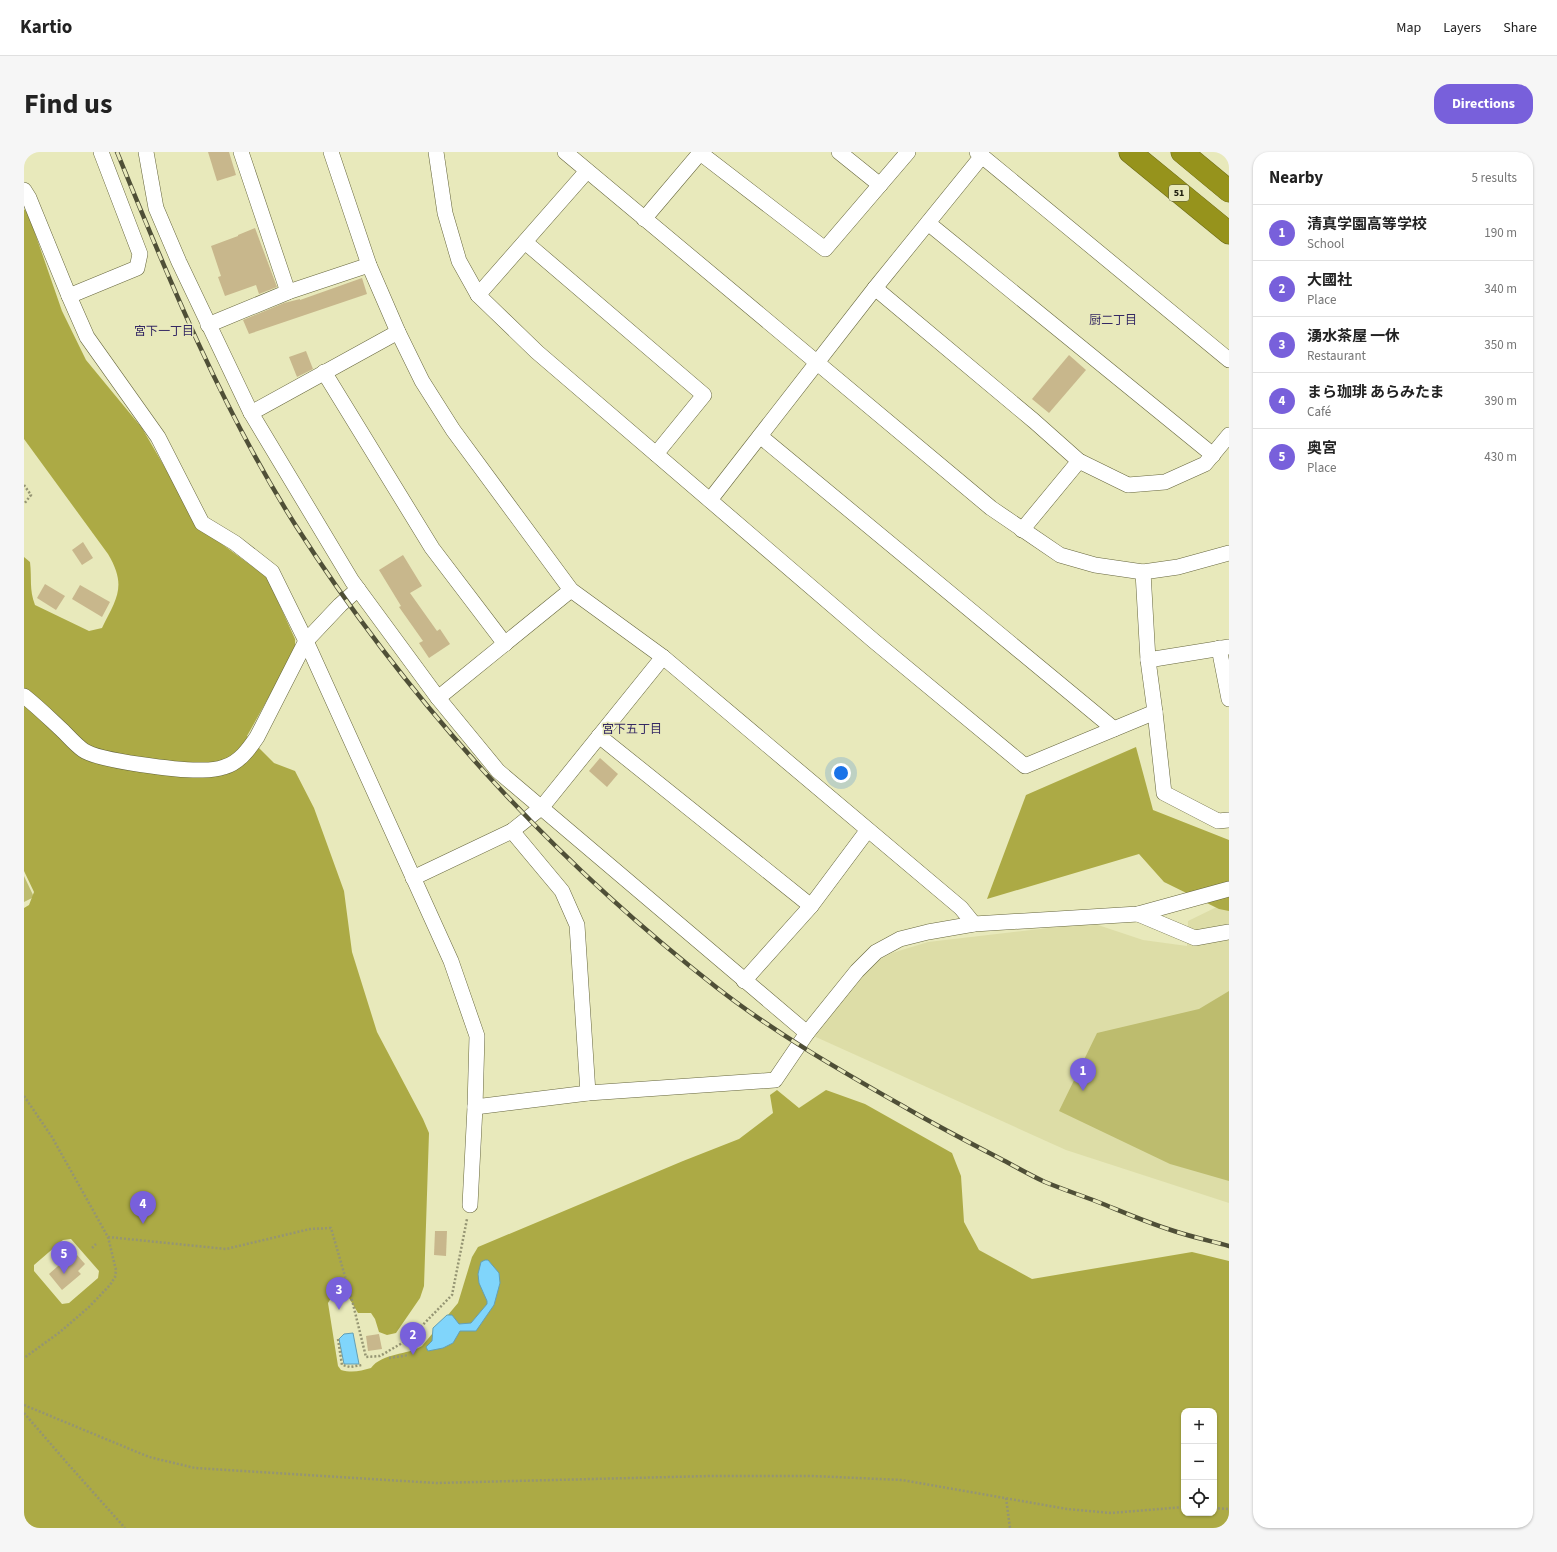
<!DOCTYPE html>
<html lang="en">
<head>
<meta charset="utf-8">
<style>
  :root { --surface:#fff; --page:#f6f6f6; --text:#222; --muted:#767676; --line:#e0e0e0; --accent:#7860db }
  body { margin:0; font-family:"Source Sans 3","Noto Sans JP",sans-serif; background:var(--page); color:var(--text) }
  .controls { position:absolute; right:12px; bottom:12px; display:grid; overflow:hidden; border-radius:8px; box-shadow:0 1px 3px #0004 }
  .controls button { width:36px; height:36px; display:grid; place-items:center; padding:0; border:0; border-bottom:1px solid var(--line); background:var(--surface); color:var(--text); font:20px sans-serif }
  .you { position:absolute; left:817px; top:621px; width:14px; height:14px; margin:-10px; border:3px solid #fff; border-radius:50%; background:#1a73e8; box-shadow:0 0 0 6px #1a73e833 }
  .badge { display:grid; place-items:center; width:26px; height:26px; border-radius:50%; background:var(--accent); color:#fff; font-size:13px; font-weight:700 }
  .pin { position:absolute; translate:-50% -33px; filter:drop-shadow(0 1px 2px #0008) }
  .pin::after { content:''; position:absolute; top:21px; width:14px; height:12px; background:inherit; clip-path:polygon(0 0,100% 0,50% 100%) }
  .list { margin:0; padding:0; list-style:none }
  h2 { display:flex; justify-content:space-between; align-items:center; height:52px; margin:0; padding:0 16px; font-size:17px }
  h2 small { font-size:13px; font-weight:400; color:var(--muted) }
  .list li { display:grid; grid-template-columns:26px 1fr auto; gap:12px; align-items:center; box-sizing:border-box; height:56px; padding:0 16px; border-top:1px solid var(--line) }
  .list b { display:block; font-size:15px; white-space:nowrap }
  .list p { margin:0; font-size:13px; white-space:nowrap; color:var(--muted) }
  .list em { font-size:13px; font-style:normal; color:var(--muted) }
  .icon { flex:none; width:22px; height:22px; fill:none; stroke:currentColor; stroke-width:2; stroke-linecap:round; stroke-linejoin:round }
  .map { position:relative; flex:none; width:1205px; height:1376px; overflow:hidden; border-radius:16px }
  header { display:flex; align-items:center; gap:24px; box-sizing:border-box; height:56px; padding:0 20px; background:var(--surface); border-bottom:1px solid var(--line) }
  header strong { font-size:19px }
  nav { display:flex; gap:22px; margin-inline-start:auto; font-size:14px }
  .intro { display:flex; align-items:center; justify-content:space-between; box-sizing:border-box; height:96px; padding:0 24px }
  h1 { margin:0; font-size:28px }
  .button { padding:10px 18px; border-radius:16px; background:var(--accent); color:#fff; font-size:14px; font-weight:700 }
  main { display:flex; gap:24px; padding:0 24px }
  aside { flex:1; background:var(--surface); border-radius:16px; box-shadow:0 1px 3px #0004 }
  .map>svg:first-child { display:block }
  .built { fill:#dddda7 }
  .green { fill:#bdbc6e }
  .forest { fill:#acaa45; fill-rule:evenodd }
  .water { fill:#80d5fb; stroke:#639fb4 }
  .building { fill:#c8b78c }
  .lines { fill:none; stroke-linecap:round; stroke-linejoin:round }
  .minor-casing { stroke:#66663d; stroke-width:16 }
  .highway-casing { stroke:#6d6b17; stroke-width:23 }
  .path { stroke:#959573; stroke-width:2.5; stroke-dasharray:2 2; stroke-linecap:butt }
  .minor { stroke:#fff; stroke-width:15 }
  .highway { stroke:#96931c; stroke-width:22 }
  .rail-casing { stroke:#4f4f37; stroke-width:4.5 }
  .rail { stroke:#e8e9bb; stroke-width:3; stroke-dasharray:9; stroke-linecap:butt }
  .labels { text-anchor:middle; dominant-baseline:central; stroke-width:3; stroke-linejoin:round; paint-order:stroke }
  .shield { fill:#e8e9bb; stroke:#5c5c43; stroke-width:1 }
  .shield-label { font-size:10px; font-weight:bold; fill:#20200f }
  .neighbourhood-label { font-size:12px; fill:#342863; stroke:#e8e9bb }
</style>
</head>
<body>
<header>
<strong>Kartio</strong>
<nav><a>Map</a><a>Layers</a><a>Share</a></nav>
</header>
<div class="intro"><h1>Find us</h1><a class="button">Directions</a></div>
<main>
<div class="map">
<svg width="1205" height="1376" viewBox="0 0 1205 1376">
  <rect width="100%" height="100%" fill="#e8e9bb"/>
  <polygon class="built" points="1205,749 1205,1051 1042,998 783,881 825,824 868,801 904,790 1068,771 1119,788 1163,794 1164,769"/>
  <g class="green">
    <polygon points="0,724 10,745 0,750"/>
    <polygon points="1205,839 1205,1029 1146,1012 1035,959 1073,881 1175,857"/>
  </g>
  <g class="forest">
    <path d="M0,57L4,61L38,159L62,208L118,276L176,376L243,425L271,487V498L223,584L250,611L271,619L290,656L320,739L328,800L353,880L399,967L405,981L400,1134L396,1146L372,1181L363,1183L355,1180L351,1167L347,1161H334L325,1146L321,1143L307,1146L304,1151L314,1214L317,1218C328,1221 337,1219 347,1216C358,1201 384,1203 398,1194L434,1151L448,1105L454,1095L659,1009L715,987L749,961L746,943L753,938L775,956L802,938L841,952L928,1001L937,1024L940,1070L955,1098L1008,1127L1168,1100L1205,1109V1376H0V756L5,753L10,740L0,719V405L6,410C8,427 5,437 11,453L65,479L78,476C93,446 103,434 84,402L0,287ZM47,1087L75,1119L74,1126L45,1151L38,1152L10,1119V1113L39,1088ZM1160,1259H1190V1361H1160Z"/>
    <polygon points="1112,595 1129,658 1205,688 1205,759 1195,757 1140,730 1115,702 963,747 1002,643"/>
  </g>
  <g class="water">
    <polygon points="461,1108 464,1108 475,1121 476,1131 470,1153 452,1179 436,1179 429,1191 419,1196 404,1199 402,1195 408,1189 409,1176 423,1163 428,1163 435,1172 447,1171 463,1152 463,1149 455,1131 454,1122 457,1110"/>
    <polygon points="329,1181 335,1212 320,1212 315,1187 320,1182"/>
  </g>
  <g class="building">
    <polygon points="184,0 205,0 212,23 193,29"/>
    <polygon points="231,76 253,135 235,142 232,133 201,144 194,125 197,124 187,94 214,84 214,83"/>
    <polygon points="338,126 343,142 225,182 219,168 260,151 276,147 276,148"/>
    <polygon points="282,199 289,217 273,225 265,205"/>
    <polygon points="1045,203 1062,218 1025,261 1008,247"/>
    <polygon points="59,390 69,406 58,413 48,398"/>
    <polygon points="379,403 398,434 386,441 413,479 416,477 426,492 405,506 395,491 399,489 375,455 377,454 355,418"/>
    <polygon points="21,432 41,444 32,458 13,446"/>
    <polygon points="56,433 86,450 78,465 48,447"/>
    <polygon points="576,606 594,622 583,635 565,619"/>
    <polygon points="411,1079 423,1079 422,1104 410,1103"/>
    <polygon points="53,1103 61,1112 54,1119 57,1122 38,1138 25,1122 43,1106 46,1109"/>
    <polygon points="355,1182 358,1197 344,1199 342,1184"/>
  </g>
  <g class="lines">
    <g class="minor-casing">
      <g id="minor">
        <polyline points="122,0 132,56 155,110 227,261 328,429 414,546 474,619 783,881"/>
        <polyline points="217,0 264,140"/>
        <polyline points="307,0 345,113 374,180 398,229 429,278 547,438 639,505 937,756 950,772"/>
        <polyline points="412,0 421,61 435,109 454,143 513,200 850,489 1001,614 1131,560"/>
        <polyline points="541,0 967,356 1036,403 1071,413 1119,420 1154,415 1205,401"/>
        <polyline points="675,0 801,97 884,0"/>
        <polyline points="815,0 856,33"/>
        <polyline points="953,0 1205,208"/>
        <polyline points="0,38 5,46 45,144 63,185 134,285 178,371 211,391 248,420 282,489 427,809 453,884 451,955 446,1053"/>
        <polyline points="620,67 676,1"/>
        <polyline points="904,71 1189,303"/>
        <polyline points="501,90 680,243 632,302"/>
        <polyline points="851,136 1010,269 1055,309 1104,333 1141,330 1181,312 1205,283"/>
        <polyline points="454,143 563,19"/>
        <polyline points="45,144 113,116 116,102 77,0"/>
        <polyline points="184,173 264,140 345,113"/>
        <polyline points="300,220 408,396 481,492"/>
        <polyline points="227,261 374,180"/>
        <polyline points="736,284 1090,577"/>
        <polyline points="686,348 851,136 958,4"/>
        <polyline points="998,378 1055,309"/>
        <polyline points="1119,420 1124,508 1131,560 1140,641 1194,669 1205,668"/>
        <polyline points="1195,496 1205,547"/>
        <polyline points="1124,508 1205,495"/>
        <path d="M0,544C14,555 26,567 39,579C45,585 52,593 59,598C74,609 158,619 179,618C185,618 194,617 200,615C215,611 225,597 233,585L282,489L316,453L334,437"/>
        <polyline points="414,546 547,438"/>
        <polyline points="575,584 787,754"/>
        <polyline points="488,679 538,739 553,773 564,941"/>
        <polyline points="389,726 488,679 518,655 639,505"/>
        <polyline points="1114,762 1171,786 1205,780"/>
        <polyline points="720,829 787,754 843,679"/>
        <polyline points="451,955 564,941 751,928 783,881 833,819 852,800 876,787 904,780 950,772 1114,762 1205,737"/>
      </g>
    </g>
    <g class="highway-casing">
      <g id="highway">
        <polyline points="1106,0 1205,81"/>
        <polyline points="1158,0 1205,39"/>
      </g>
    </g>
    <g class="path">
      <polyline points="0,333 7,343 0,352"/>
      <polyline points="0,944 28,985 84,1085 92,1118 91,1125 86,1133 65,1155 36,1180 0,1206"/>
      <polyline points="84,1085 202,1097 286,1077 307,1076 329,1152 342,1205 356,1204 385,1187 428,1143 443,1067"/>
      <polyline points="68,1096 72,1092"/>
      <polyline points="314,1187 318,1213 326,1215 338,1213"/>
      <polyline points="365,1206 385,1203"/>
      <polyline points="0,1253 125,1305 171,1316 412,1331 686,1324 789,1324 878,1328 1043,1357 1087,1361 1160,1355"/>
      <polyline points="0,1261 44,1312 101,1376"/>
      <polyline points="982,1346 986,1376"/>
      <polyline points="1190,1356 1205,1357"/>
    </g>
    <use href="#minor" class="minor"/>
    <use href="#highway" class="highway"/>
    <g class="rail-casing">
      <path id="rail" d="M93,0C145,128 198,257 272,374C385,550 528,707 692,835C752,882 819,920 884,957C915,975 946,991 977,1007C992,1015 1006,1023 1021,1030C1038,1037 1056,1043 1074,1050C1099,1060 1124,1071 1150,1079C1168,1085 1187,1089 1205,1094"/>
    </g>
    <use href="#rail" class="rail"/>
  </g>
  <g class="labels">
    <rect class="shield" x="1145" y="33" width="20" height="16" rx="3"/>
    <g class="shield-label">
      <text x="1155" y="41">51</text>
    </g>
    <g class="neighbourhood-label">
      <text x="1089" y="168">厨二丁目</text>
      <text x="140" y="179">宮下一丁目</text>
      <text x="608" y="577">宮下五丁目</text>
    </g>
  </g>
</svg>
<div class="controls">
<button>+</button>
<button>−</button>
<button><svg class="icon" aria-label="locate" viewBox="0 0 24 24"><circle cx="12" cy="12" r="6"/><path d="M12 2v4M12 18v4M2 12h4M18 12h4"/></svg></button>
</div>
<div class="you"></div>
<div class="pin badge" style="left:1059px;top:939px">1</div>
<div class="pin badge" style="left:389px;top:1203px">2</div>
<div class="pin badge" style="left:315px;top:1158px">3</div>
<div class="pin badge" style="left:119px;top:1072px">4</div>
<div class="pin badge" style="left:40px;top:1122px">5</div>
</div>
<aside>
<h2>Nearby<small>5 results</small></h2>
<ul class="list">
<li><span class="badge">1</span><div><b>清真学園高等学校</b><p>School</p></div><em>190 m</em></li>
<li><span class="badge">2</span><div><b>大國社</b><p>Place</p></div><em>340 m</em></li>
<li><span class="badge">3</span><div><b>湧水茶屋 一休</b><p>Restaurant</p></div><em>350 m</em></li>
<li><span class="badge">4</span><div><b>まら珈琲 あらみたま</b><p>Café</p></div><em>390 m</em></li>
<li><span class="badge">5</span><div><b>奥宮</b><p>Place</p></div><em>430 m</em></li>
</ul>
</aside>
</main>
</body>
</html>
